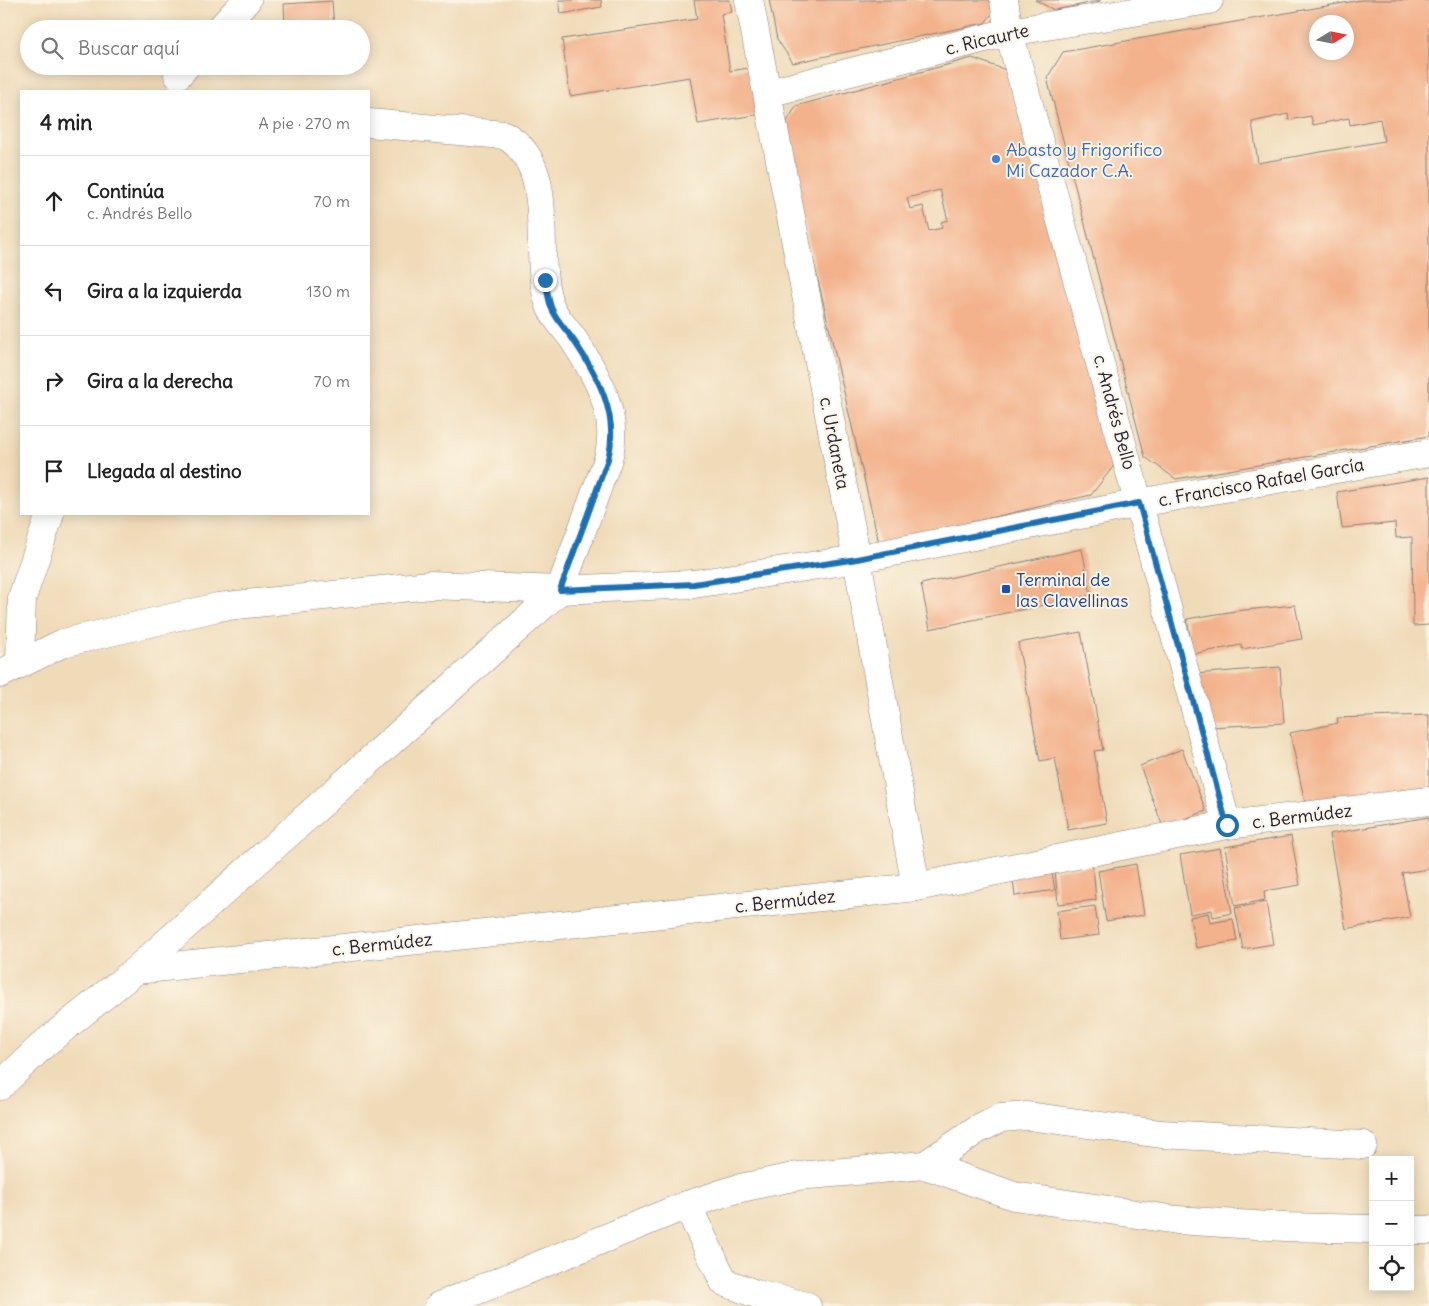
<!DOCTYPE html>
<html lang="es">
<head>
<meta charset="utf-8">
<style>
  :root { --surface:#fff; --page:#f6f6f6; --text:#222; --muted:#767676; --line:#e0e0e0 }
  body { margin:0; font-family:Delius,sans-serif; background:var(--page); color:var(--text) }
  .controls { position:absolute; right:15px; bottom:15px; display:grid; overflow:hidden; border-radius:0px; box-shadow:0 2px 12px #0003 }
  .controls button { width:45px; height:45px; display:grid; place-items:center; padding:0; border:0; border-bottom:1px solid var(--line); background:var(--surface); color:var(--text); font:25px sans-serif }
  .compass { position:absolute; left:1309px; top:15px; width:45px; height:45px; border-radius:50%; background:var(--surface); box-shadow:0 2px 12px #0003; rotate:80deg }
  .stop { position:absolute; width:15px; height:15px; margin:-11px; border:4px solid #1f6fb2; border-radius:50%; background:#fff }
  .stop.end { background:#1f6fb2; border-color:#fff; box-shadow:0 1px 5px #0008 }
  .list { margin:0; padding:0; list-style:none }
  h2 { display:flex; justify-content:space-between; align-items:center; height:65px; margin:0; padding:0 20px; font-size:21px }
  h2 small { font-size:16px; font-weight:400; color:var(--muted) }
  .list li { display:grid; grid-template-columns:32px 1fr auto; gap:15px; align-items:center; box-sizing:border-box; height:90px; padding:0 20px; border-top:1px solid var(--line) }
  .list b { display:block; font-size:19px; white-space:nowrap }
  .list p { margin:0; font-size:16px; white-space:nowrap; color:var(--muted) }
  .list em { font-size:16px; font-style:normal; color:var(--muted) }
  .icon { flex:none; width:28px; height:28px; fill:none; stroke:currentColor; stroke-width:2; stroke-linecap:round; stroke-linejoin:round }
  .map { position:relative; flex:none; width:1429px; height:1306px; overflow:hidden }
  .search { position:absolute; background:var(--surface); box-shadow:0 2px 12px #0003; left:20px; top:20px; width:350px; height:55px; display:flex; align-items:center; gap:12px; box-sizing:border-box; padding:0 18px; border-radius:28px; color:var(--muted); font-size:19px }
  .panel { position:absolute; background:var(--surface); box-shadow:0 2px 12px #0003; left:20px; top:90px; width:350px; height:425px; border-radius:0px }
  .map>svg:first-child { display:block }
  .building { fill:#f3b28c; fill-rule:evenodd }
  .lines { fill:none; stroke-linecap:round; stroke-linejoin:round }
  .minor-casing { stroke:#897e7a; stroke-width:29 }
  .minor { stroke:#fff; stroke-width:28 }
  .route { stroke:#1f6fb2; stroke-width:6 }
  .shop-dot { fill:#3f7fe0; stroke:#fcf5e5; stroke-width:2 }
  .transit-dot { fill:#1a4fb4; stroke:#fcf5e5; stroke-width:2 }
  .labels { text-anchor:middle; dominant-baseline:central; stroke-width:4; stroke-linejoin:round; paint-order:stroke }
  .street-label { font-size:18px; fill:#22223b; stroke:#fcf5e5 }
  .shop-label { font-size:18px; fill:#366cbe; stroke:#fcf5e5; text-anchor:start }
  .transit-label { font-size:18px; fill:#164399; stroke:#fcf5e5; text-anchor:start }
</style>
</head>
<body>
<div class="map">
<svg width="1429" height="1306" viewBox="0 0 1429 1306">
  <rect width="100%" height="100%" fill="#fcf5e5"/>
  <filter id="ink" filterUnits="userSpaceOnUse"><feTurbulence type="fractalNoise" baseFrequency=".02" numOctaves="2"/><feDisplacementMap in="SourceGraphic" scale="10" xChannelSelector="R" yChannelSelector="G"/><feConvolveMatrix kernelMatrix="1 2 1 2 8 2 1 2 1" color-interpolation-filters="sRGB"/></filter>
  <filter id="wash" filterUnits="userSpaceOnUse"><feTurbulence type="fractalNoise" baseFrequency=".0096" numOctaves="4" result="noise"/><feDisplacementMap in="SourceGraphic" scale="20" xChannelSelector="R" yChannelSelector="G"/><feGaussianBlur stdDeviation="1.12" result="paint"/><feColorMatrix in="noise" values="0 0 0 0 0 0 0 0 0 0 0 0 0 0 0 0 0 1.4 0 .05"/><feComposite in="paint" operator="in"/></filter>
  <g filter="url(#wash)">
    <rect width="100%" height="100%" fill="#f0dbb9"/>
    <g id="blocks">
      <g class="building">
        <polygon points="559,0 601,0 602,7 561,14"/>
        <polygon points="694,0 730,0 732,12 721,14 730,71 761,66 768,113 698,124 690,77 570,96 562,39 697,19"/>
        <polygon points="769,0 1003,0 985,23 793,63 777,39"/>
        <polygon points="1035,0 1100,0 1100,1 1054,10"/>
        <path d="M1361,0H1426L1429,2V436L1176,479L1145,457L1047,78L1063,52ZM1316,22H1346V52H1316ZM1288,114L1289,120L1311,116L1313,125L1349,118L1350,125L1380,119L1384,141L1258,163L1252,122Z"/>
        <polygon points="332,1 334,29 285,29 284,4"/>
        <path d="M972,58L1014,73L1116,463L1091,495L879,543L783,129L796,106ZM940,190L948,220L941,222L942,228L929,231L923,206L910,209L907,198Z"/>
        <polygon points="1429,477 1429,625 1413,626 1412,537 1396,538 1395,523 1342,528 1337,492"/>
        <polygon points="1082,549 1091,595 930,629 921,584"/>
        <polygon points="1295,605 1302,639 1242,649 1241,645 1193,654 1187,619 1235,611"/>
        <polygon points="1081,632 1103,750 1094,751 1107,823 1068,830 1055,758 1040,761 1018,643"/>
        <polygon points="1280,667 1284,723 1211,727 1195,674"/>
        <polygon points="1429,715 1429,788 1307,812 1290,733 1338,723 1337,718"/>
        <polygon points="1182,749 1206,811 1163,827 1140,766"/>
        <polygon points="1429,817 1429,869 1402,873 1410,917 1346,929 1329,834"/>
        <polygon points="1291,836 1300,885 1264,891 1265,900 1235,906 1225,847"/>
        <polygon points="1220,848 1232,913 1213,917 1212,910 1190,914 1180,855"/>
        <polygon points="1136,864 1144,915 1106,921 1098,871"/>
        <polygon points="1093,866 1096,900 1058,904 1055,870"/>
        <polygon points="1051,867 1055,890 1015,896 1012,873"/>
        <polygon points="1266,902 1273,944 1243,949 1235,908"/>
        <polygon points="1095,906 1099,935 1060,940 1057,911"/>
        <polygon points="1208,913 1210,923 1233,919 1237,941 1196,948 1190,917"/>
      </g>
    </g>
  </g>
  <g filter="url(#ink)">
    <use href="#blocks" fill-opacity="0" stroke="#897e7a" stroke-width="1"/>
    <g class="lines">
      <g class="minor-casing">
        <g id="minor">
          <polyline points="749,0 857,559 916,887"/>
          <polyline points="1004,0 1009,32 1227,825"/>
          <polyline points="220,29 247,0"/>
          <polyline points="178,75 186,66"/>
          <polyline points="768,93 1009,32 1209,0"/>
          <polyline points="20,664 22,598 50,514"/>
          <polyline points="0,674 63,643 218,607 430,585 560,590 694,584 857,559 1166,498 1429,453"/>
          <polyline points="136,970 916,887 1227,825 1429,801"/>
          <path d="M0,1086L44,1044L136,970L560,590L608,459C620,415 597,375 573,339C566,329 556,319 551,308C529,257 562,166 504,135L369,123"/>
          <polyline points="925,1165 977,1130 1001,1118 1028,1116 1161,1134 1363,1145"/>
          <polyline points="687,1205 724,1282 756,1294 807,1306"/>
          <polyline points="1410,1230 1429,1230"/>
          <polyline points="439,1306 687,1205 736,1189 798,1176 925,1165 1014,1196 1177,1220 1285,1227 1373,1229"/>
        </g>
      </g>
      <use href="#minor" class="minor"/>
    </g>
  </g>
  <g class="lines" filter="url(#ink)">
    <path class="route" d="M545,280C547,289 548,298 551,307C555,318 565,329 572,338C597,374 620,415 608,459L560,590L694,584L857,559L1139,503L1227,825"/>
  </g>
  <circle class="shop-dot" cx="996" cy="159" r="5"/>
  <rect class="transit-dot" x="1001" y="584" width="10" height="10" rx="2.5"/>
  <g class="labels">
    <g class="street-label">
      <text transform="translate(987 39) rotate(-13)">c. Ricaurte</text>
      <text transform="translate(1115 412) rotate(75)">c. Andrés Bello</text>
      <text transform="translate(835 443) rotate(79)">c. Urdaneta</text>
      <text transform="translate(1261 482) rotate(-10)">c. Francisco Rafael García</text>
      <text transform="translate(1302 816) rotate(-7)">c. Bermúdez</text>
      <text transform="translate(785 901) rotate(-6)">c. Bermúdez</text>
      <text transform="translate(382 944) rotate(-6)">c. Bermúdez</text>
    </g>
    <g class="shop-label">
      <text x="1006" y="149">Abasto y Frigorifico<tspan x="1006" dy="21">Mi Cazador C.A.</tspan></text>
    </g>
    <g class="transit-label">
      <text x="1016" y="579">Terminal de<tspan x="1016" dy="21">las Clavellinas</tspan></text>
    </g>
  </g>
</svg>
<div class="controls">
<button>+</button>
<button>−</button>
<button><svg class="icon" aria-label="locate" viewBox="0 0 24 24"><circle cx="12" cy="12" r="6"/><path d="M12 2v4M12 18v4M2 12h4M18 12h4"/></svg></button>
</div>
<svg class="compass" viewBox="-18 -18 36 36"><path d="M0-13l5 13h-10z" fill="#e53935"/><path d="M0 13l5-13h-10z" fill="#767676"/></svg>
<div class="stop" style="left:1227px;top:825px"></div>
<div class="stop end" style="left:545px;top:280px"></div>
<div class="search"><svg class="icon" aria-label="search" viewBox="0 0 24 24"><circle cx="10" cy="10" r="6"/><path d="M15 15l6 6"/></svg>Buscar aquí</div>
<section class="panel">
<h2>4 min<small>A pie · 270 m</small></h2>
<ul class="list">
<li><svg class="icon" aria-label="ahead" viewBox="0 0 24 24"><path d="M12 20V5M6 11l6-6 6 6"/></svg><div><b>Continúa</b><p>c. Andrés Bello</p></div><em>70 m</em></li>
<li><svg class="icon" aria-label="left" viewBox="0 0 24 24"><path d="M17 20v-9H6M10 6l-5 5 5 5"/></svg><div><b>Gira a la izquierda</b></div><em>130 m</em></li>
<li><svg class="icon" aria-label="right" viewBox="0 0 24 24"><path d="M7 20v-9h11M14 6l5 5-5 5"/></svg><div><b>Gira a la derecha</b></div><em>70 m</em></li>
<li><svg class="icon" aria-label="arrive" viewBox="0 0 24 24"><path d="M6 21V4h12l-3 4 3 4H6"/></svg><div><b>Llegada al destino</b></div></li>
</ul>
</section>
</div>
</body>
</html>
